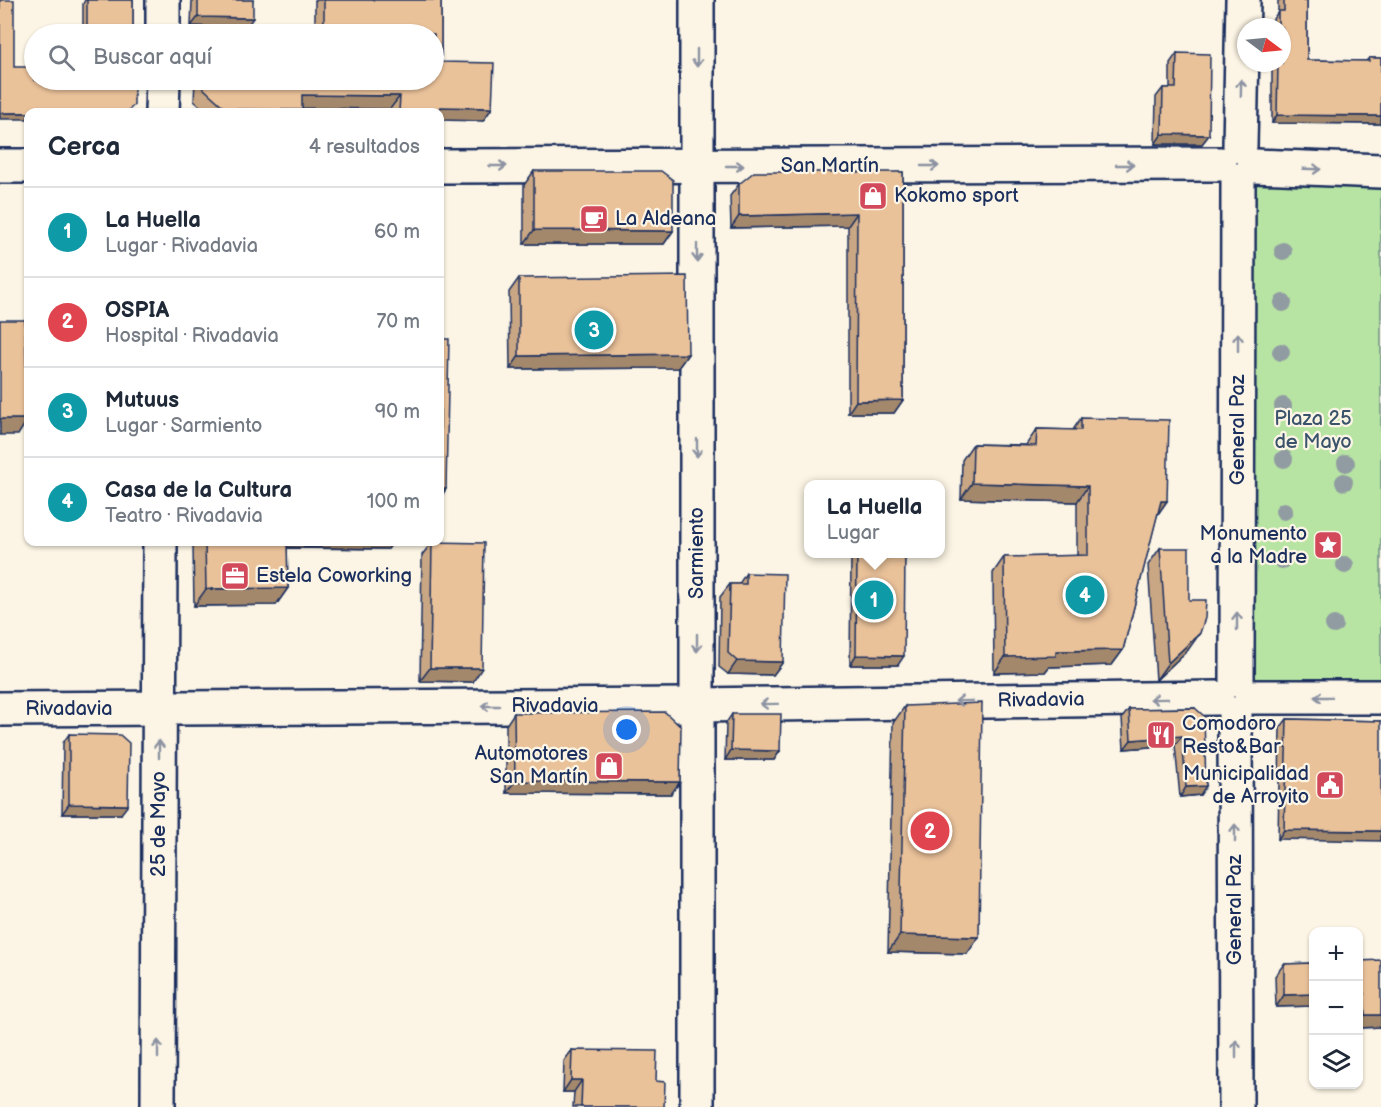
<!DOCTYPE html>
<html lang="es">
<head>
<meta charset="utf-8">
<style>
  :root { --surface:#fff; --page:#f6f6f7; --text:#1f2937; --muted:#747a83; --line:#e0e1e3; --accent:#d1495b }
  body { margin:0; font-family:"Balsamiq Sans",sans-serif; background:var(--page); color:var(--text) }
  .controls { position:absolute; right:18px; bottom:18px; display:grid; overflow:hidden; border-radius:12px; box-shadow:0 2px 4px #0004 }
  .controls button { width:54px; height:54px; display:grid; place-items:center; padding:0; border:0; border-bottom:2px solid var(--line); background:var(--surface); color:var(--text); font:30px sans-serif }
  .compass { position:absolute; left:1237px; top:18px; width:54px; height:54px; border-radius:50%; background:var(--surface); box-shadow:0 2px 4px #0004; rotate:106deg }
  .you { position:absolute; left:627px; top:730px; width:21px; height:21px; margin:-15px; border:4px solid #fff; border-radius:50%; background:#1a73e8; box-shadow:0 0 0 9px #1a73e833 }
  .badge { display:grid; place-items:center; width:39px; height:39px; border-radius:50%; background:var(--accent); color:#fff; font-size:20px; font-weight:700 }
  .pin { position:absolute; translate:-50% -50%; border:3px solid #fff; box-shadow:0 2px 6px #0006 }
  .popup { position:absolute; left:804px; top:480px; width:141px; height:78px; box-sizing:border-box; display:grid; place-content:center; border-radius:12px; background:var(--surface); filter:drop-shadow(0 2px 4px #0005); font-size:20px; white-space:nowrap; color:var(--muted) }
  .popup b { font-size:22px; color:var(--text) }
  .popup::after { content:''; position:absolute; left:50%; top:100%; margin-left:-12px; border:12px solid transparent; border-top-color:var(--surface) }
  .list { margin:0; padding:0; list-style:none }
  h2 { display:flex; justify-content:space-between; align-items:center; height:78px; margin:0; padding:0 24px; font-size:26px }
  h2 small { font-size:20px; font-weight:400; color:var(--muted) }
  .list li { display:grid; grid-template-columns:39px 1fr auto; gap:18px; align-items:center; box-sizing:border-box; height:90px; padding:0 24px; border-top:2px solid var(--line) }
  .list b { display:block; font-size:22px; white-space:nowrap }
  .list p { margin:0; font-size:20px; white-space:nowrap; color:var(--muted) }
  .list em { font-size:20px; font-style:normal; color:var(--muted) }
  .icon { flex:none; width:33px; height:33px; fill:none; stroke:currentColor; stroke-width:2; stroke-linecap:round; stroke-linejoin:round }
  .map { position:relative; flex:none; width:1381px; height:1107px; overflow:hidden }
  .search { position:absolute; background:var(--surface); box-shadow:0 2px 4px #0004; left:24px; top:24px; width:420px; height:66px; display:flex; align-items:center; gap:15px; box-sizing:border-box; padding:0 21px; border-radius:33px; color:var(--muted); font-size:22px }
  .panel { position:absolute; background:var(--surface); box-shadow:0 2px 4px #0004; left:24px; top:108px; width:420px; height:438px; border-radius:12px }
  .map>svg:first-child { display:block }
  .green { fill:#b7e4a3; stroke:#698a80; stroke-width:1.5 }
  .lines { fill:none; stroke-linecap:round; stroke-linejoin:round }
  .street-casing { stroke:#1b2f5e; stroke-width:38 }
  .street { stroke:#fcf5e5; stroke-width:33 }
  .tree { fill:#919ca2 }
  .wall { fill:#c9a784; stroke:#1b2f5e; stroke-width:1.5 }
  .shaded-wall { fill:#a4886c; stroke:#1b2f5e; stroke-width:1.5 }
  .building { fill:#eac29a; stroke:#1b2f5e; stroke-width:1.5 }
  .oneway { stroke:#8c92a2 }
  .labels { text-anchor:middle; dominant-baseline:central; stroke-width:4.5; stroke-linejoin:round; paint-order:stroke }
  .street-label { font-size:20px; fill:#1b2f5e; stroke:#fcf5e5 }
  .poi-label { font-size:20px; fill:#1b2f5e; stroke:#fcf5e5; text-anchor:start }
  .park-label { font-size:20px; fill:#3a536c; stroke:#fcf5e5 }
</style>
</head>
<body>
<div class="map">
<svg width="1381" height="1107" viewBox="0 0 1381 1107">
  <rect width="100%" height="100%" fill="#fcf5e5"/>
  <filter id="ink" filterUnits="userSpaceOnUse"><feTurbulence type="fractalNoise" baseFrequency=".0167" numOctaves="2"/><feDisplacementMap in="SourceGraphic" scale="12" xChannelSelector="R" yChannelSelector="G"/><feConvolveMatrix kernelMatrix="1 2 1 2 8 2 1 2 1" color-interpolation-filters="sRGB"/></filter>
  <g filter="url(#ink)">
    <polygon class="green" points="1259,176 1381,179 1381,688 1260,687 1245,675 1246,186"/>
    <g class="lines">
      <g class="street-casing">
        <g id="street">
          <polyline points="163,34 163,0"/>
          <polyline points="162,112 163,80"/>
          <polyline points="1240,146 1243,0"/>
          <polyline points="0,166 28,166"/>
          <polyline points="440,166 1220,164"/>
          <polyline points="1254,166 1381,171"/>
          <polyline points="1237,680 1238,180"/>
          <polyline points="1251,697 1381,697"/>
          <polyline points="0,709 697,705 1217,698"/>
          <polyline points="1235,714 1236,1107"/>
          <polyline points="158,1107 160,542"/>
          <polyline points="697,1107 697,0"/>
        </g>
      </g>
      <use href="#street" class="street"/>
    </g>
    <g class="tree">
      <circle cx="1283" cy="251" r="9"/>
      <circle cx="1283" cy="303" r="9"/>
      <circle cx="1281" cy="352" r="9"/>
      <circle cx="1283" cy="406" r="9"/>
      <circle cx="1284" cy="459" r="9"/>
      <circle cx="1346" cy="463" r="9"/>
      <circle cx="1344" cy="482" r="9"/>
      <circle cx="1284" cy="511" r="9"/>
      <circle cx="1282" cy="560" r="9"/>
      <circle cx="1345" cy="565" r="9"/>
      <circle cx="1334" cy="625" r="9"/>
    </g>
    <g class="wall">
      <polygon points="85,0 133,0 133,34 83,34 83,4"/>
      <polygon points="192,0 253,0 246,28 191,26"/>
      <polygon points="315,0 441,0 441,62 492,108 483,121 440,112 390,112 390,109 302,108 300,112 207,112 194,101 195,80 434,80 434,34 315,34"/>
      <polygon points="1278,0 1307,0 1307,60 1366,61 1369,58 1381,58 1381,124 1272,123 1272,63 1282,63 1282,27 1273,27 1273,19 1278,12"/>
      <polygon points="1177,53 1209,135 1202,144 1155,144 1156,97 1163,88 1170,88 1170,63"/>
      <polygon points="534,171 673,231 664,244 524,244 524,185"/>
      <polygon points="903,172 903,400 894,413 848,413 848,226 731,228 730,196 739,184"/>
      <polygon points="519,278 688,354 678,368 510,369 509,292"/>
      <polygon points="1081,418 1167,501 1157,515 1123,650 1112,665 1049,667 1045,672 994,673 993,573 1004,557 1077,556 1077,502 961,499 962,460 973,444 1026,445 1037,429 1073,430"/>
      <polygon points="196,542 393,542 388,549 287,548 288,588 276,605 194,606 193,546"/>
      <polygon points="432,542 473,682 420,681 422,555"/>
      <polygon points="1160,548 1188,650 1156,680 1148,565"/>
      <polygon points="851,554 905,554 898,665 850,665"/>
      <polygon points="746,573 783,662 773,675 728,674 719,667 720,597 730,584 739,584"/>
      <polygon points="905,706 967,954 888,952 893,723"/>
      <polygon points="1195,708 1206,786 1200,795 1180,797 1175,745 1124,749 1122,718 1129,709"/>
      <polygon points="514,713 671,794 506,793 506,725"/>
      <polygon points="732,714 780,751 774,760 725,760 726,723"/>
      <polygon points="1287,719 1381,721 1278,839 1280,728"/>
      <polygon points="69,734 121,814 62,814 63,743"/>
      <polygon points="1359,961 1381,1027 1359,1028"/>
      <polygon points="1314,963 1314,1006 1276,1007 1275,976 1284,964"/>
      <polygon points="572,1050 656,1081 664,1107 573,1107 574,1092 563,1092 564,1061"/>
    </g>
    <g class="shaded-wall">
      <polygon points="198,17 253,18 246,28 191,26"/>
      <polygon points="302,95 400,96 390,109 293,108"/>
      <polygon points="440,107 492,108 483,121 440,120"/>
      <polygon points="226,109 302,110 300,112 224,112"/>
      <rect x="0" y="113" width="28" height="6"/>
      <polygon points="1277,115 1381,116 1381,124 1272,123"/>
      <polygon points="1162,134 1209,135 1202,144 1155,144"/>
      <polygon points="857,213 848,226 731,228 739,216"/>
      <polygon points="534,230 673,231 664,244 524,244"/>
      <polygon points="688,354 678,368 510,369 519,356"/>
      <polygon points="903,400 894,413 848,413 856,401"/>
      <polygon points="0,419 28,419 18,435 0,435"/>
      <polygon points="972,483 1088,486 1077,502 961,499"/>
      <polygon points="440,489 446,489 440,499"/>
      <polygon points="1161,501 1167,501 1156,517"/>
      <polygon points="280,542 393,542 388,549 275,547"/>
      <polygon points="288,588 276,605 194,606 206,589"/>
      <polygon points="1200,633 1188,650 1156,680 1168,663"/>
      <polygon points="1123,650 1112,665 1049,667 1045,672 994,673 1005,657 1056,651"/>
      <polygon points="856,655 904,656 898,665 850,665"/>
      <polygon points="737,661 783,662 773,675 728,674"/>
      <polygon points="430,668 482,668 473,682 420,681"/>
      <polygon points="1182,736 1175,745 1124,749 1131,740"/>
      <polygon points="731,750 780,751 774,760 725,760"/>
      <polygon points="515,781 680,782 671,794 506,793"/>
      <polygon points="1206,786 1200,795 1180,797 1186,787"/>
      <polygon points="69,804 128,805 121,814 62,814"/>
      <polygon points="1284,830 1381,831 1381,841 1278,839"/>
      <polygon points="900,935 979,937 967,954 888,952"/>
      <polygon points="1359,993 1364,993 1359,1002"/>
      <polygon points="1314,994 1314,1006 1276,1007 1284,995"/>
      <polygon points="1365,1015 1381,1015 1381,1027 1359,1028 1359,1024"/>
      <polygon points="571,1080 582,1080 574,1092 563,1092"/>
    </g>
    <g class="building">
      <polygon points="0,0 14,0 14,67 34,67 34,80 134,80 134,105 127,112 0,113"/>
      <rect x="87" y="0" width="46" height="34"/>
      <polygon points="198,0 253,0 253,18 198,17"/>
      <polygon points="324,0 441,0 441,62 494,63 492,108 440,107 439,112 399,112 400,96 302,95 302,110 226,109 203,88 204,80 434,80 434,34 324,34"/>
      <polygon points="1284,0 1307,0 1307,60 1369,61 1369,58 1381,58 1381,116 1277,115 1278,63 1282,63 1282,27 1278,27 1278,11 1284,11"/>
      <polygon points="1177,53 1210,54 1209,135 1162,134 1163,88 1176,88"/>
      <polygon points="534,171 661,171 673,180 673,231 534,230"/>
      <polygon points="754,172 903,172 903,400 856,401 857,213 739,216 739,184"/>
      <polygon points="687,276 688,354 519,356 519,278"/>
      <polygon points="0,320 25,320 28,419 0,419"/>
      <polygon points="440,339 449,339 446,489 440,489"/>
      <polygon points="1081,418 1169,420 1167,501 1161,501 1123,650 1056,651 1056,656 1005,657 1004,557 1088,555 1088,486 972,483 973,444 1036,446 1037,429 1081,430"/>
      <polygon points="205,542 287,542 288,588 206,589"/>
      <polygon points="432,542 484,543 482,668 430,668"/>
      <polygon points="1160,548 1189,548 1189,600 1206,600 1205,618 1200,633 1168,663"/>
      <polygon points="857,554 905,554 904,656 856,655"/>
      <polygon points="746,573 785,574 783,662 737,661 728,653 730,584 746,584"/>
      <polygon points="982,703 979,937 900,935 905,706"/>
      <polygon points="1195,708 1204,716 1206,786 1186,787 1182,736 1131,740 1129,709"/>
      <polygon points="665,712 681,727 680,782 515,781 514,713"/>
      <polygon points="732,714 781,714 780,751 731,750"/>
      <polygon points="1287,719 1381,721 1381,831 1284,830"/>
      <polygon points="69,734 120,735 129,743 128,805 69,804"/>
      <polygon points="1381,960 1381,1015 1365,1015 1364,993 1359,993 1359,961"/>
      <polygon points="1314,963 1314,994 1284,995 1284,964"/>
      <polygon points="572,1050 657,1051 656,1081 665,1082 664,1107 581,1107 582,1080 571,1080"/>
    </g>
    <defs><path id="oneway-shaft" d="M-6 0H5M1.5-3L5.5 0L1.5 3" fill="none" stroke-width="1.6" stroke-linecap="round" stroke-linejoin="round" transform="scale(1.5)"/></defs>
    <g class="oneway">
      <use href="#oneway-shaft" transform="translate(697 58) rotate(90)"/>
      <use href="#oneway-shaft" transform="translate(1241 88) rotate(-89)"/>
      <use href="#oneway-shaft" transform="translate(1125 165)"/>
      <use href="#oneway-shaft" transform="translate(498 166)"/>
      <use href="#oneway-shaft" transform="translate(735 166)"/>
      <use href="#oneway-shaft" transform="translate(930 166)"/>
      <use href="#oneway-shaft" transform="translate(1312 169) rotate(2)"/>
      <use href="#oneway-shaft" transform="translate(697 253) rotate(90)"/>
      <use href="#oneway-shaft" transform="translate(1238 342) rotate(-90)"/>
      <use href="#oneway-shaft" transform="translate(697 448) rotate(90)"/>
      <use href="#oneway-shaft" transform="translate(1237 621) rotate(-90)"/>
      <use href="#oneway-shaft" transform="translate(697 643) rotate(90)"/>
      <use href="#oneway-shaft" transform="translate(1323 697) rotate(-180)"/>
      <use href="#oneway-shaft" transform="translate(1159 699) rotate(179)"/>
      <use href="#oneway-shaft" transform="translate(964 701) rotate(179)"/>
      <use href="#oneway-shaft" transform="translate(769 704) rotate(179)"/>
      <use href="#oneway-shaft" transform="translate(490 706) rotate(180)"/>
      <use href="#oneway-shaft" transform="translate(159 749) rotate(-90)"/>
      <use href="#oneway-shaft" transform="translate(1235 833) rotate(-90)"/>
      <use href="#oneway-shaft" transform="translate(158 1049) rotate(-90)"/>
      <use href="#oneway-shaft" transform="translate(1236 1049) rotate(-90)"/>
    </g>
  </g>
  <defs>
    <g id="shop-square" transform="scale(1.5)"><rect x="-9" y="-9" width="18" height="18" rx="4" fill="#d1495b" stroke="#fcf5e5"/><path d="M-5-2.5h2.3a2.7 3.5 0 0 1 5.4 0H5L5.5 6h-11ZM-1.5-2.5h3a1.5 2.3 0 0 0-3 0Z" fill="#fff"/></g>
    <g id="cafe-square" transform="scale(1.5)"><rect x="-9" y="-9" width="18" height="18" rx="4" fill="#d1495b" stroke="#fcf5e5"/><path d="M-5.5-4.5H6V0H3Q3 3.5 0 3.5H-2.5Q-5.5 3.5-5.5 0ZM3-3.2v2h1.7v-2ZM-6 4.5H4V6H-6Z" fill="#fff"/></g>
    <g id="sight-square" transform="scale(1.5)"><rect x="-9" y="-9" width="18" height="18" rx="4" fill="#d1495b" stroke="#fcf5e5"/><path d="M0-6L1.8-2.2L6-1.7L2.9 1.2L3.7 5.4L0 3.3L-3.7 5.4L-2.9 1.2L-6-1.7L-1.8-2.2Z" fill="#fff"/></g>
    <g id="office-square" transform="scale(1.5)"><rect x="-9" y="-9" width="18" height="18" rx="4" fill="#d1495b" stroke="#fcf5e5"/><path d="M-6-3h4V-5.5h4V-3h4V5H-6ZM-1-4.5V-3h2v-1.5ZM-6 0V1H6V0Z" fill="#fff"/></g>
    <g id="restaurant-square" transform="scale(1.5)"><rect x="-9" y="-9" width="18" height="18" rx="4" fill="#d1495b" stroke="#fcf5e5"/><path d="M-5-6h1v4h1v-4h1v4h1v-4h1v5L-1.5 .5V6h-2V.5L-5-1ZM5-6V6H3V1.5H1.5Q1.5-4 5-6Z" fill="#fff"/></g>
    <g id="civic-square" transform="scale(1.5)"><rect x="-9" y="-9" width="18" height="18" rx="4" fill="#d1495b" stroke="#fcf5e5"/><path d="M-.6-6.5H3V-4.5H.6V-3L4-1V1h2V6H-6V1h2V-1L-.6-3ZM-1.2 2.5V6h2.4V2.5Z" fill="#fff"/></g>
  </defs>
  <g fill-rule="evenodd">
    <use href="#shop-square" x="873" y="196"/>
    <use href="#cafe-square" x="594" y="219"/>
    <use href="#sight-square" x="1328" y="545"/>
    <use href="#office-square" x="235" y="576"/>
    <use href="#restaurant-square" x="1161" y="735"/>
    <use href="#shop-square" x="609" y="766"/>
    <use href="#civic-square" x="1330" y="785"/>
  </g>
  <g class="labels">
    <g class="street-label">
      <text x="830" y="166">San Martín</text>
      <text transform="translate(1238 430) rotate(-90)">General Paz</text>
      <text transform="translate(697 553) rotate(-90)">Sarmiento</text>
      <text transform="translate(1041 700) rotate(-1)">Rivadavia</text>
      <text x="555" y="706">Rivadavia</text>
      <text x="69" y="709">Rivadavia</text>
      <text transform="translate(159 824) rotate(-90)">25 de Mayo</text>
      <text transform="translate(1235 910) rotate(-90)">General Paz</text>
    </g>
    <g class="poi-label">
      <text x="894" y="196">Kokomo sport</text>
      <text x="615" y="219">La Aldeana</text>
      <text x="1307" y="534" text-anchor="end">Monumento<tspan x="1307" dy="23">a la Madre</tspan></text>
      <text x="256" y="576">Estela Coworking</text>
      <text x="1182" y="724">Comodoro<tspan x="1182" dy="23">Resto&amp;Bar</tspan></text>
      <text x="588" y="754" text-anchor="end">Automotores<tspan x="588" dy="23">San Martín</tspan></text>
      <text x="1309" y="774" text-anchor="end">Municipalidad<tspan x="1309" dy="23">de Arroyito</tspan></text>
    </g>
    <g class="park-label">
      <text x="1313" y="419">Plaza 25<tspan x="1313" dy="23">de Mayo</tspan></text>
    </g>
  </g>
</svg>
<div class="controls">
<button>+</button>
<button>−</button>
<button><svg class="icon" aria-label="layers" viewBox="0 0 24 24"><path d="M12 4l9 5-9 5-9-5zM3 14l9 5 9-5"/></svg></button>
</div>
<svg class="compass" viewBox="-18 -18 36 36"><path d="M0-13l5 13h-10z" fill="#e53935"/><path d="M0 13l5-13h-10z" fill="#747a83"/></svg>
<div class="you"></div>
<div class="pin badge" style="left:874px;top:600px;background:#0f9aa8">1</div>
<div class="popup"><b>La Huella</b>Lugar</div>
<div class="pin badge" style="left:930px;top:831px;background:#e0444e">2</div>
<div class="pin badge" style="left:594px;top:330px;background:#0f9aa8">3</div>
<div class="pin badge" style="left:1085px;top:595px;background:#0f9aa8">4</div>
<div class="search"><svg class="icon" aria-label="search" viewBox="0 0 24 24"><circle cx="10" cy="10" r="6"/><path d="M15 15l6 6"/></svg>Buscar aquí</div>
<section class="panel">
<h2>Cerca<small>4 resultados</small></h2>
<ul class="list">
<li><span class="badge" style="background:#0f9aa8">1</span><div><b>La Huella</b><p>Lugar · Rivadavia</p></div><em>60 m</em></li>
<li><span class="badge" style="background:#e0444e">2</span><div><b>OSPIA</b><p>Hospital · Rivadavia</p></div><em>70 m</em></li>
<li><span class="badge" style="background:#0f9aa8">3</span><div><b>Mutuus</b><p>Lugar · Sarmiento</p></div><em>90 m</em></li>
<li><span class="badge" style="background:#0f9aa8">4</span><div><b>Casa de la Cultura</b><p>Teatro · Rivadavia</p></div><em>100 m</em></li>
</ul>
</section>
</div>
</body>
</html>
